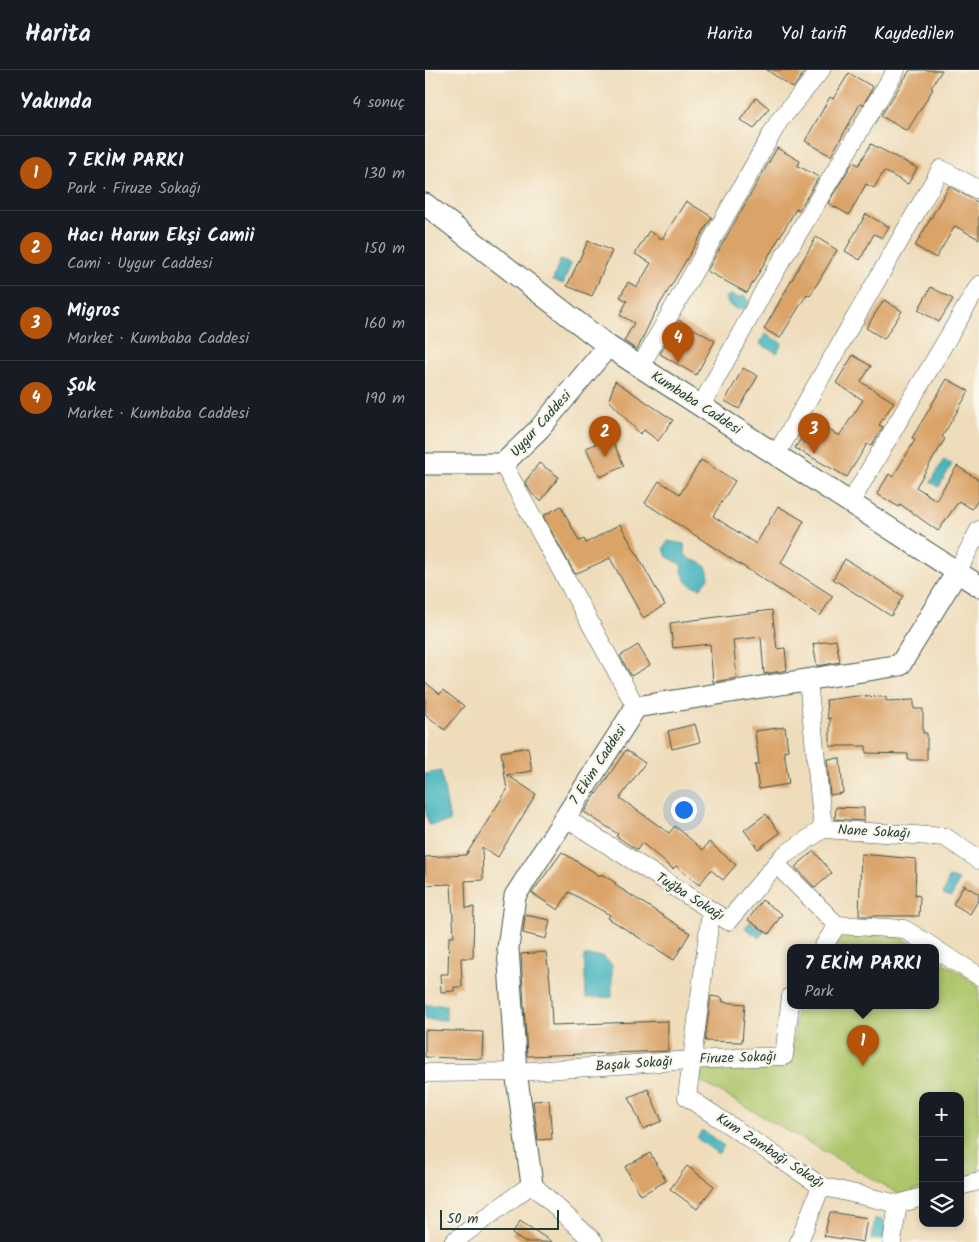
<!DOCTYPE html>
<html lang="tr">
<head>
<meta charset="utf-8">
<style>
  :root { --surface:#171b24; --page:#242831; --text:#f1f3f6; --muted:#9ea1a6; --line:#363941; --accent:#b45309 }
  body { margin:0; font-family:Kalam,sans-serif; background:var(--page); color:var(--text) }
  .controls { position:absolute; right:15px; bottom:15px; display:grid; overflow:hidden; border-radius:10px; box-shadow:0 2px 8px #0003 }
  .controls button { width:45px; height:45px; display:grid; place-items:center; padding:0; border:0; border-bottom:1px solid var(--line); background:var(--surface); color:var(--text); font:25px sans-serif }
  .scale { position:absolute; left:15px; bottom:12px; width:119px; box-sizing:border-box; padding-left:5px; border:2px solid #1f3d34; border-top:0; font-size:14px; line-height:18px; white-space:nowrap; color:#1f3d34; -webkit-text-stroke:4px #fbf7ec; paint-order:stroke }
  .you { position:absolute; left:258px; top:739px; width:18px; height:18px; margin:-12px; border:4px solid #fff; border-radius:50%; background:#1a73e8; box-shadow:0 0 0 8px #1a73e833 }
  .badge { display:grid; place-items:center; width:32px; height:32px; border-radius:50%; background:var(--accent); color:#fff; font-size:16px; font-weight:700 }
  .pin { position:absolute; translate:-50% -41px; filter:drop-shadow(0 1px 2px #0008) }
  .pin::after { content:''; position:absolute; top:26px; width:18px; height:15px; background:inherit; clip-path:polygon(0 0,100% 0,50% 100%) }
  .popup { position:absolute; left:362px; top:874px; width:152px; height:65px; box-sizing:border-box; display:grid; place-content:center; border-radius:10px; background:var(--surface); filter:drop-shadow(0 1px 4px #0005); font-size:16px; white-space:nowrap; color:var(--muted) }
  .popup b { font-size:19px; color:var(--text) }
  .popup::after { content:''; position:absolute; left:50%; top:100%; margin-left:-10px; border:10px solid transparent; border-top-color:var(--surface) }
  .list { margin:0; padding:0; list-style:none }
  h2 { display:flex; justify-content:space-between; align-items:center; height:65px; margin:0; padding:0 20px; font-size:21px }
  h2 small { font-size:16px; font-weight:400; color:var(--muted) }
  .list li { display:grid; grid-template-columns:32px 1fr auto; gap:15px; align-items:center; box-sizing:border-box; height:75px; padding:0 20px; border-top:1px solid var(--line) }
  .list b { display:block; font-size:19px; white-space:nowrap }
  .list p { margin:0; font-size:16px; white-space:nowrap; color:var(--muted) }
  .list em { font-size:16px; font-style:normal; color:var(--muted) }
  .icon { flex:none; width:28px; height:28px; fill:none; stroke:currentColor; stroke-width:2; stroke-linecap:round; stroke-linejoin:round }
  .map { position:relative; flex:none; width:554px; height:1172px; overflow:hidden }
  header { display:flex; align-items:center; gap:30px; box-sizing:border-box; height:70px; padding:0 25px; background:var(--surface); border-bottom:1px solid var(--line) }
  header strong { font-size:24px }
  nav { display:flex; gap:28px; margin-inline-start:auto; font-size:18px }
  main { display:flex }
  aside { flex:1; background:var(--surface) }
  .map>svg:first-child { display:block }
  .green { fill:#aec66b; stroke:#668250 }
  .water { fill:#45b4bd; stroke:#327878 }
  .building { fill:#daa368 }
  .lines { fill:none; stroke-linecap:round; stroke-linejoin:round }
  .minor-casing { stroke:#3e5548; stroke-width:19 }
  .tertiary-casing { stroke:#3e5548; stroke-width:23 }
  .minor { stroke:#fff; stroke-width:18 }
  .tertiary { stroke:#fff; stroke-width:21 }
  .labels { text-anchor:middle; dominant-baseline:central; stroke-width:4.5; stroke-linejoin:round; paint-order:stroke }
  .street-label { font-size:14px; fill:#1f3d34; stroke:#fbf7ec }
</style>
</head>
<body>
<header>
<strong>Harita</strong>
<nav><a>Harita</a><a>Yol tarifi</a><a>Kaydedilen</a></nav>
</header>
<main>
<aside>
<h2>Yakında<small>4 sonuç</small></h2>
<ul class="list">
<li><span class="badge">1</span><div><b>7 EKİM PARKI</b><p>Park · Firuze Sokağı</p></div><em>130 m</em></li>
<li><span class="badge">2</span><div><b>Hacı Harun Ekşi Camii</b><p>Cami · Uygur Caddesi</p></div><em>150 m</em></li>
<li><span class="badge">3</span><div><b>Migros</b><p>Market · Kumbaba Caddesi</p></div><em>160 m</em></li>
<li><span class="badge">4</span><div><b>Şok</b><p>Market · Kumbaba Caddesi</p></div><em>190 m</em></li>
</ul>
</aside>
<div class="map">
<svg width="554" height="1172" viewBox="0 0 554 1172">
  <rect width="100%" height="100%" fill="#fbf7ec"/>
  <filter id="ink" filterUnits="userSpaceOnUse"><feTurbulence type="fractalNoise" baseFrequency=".02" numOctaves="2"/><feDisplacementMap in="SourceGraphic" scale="10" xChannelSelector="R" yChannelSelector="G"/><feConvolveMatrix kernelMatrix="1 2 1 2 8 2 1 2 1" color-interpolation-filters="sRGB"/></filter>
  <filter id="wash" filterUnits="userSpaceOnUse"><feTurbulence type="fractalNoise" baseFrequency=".0096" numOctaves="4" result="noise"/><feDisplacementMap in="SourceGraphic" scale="20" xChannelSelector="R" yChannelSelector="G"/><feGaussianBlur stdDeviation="1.12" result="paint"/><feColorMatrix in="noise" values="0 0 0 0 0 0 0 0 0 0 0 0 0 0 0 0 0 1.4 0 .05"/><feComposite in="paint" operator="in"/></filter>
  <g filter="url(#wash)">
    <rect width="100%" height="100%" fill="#eedcba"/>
    <g class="green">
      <polygon points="416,863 475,867 492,877 406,877"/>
      <polygon points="511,888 554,915 554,1103 535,1108 535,1026 498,1026 498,1118 474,1124 277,1012 276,999 367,993 372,935 510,935"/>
    </g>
    <g class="water">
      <polygon points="135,190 146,194 138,214 128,210"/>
      <path d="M307,225L311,228L320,226L323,231L322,239C312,241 303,238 300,227Z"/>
      <polygon points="340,264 357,273 352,283 335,274"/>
      <polygon points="519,389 527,394 514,417 506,412"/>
      <path d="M243,471L259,474L260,484L265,489C278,493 283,494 284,508L276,518C261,516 258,508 256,494L242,487L239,478Z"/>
      <polygon points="16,701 25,752 4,755 0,739 0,704"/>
      <polygon points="524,807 534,810 527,827 518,824"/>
      <polygon points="325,852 339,862 334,868 320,858"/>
      <polygon points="159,886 178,886 187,895 187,927 161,928"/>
      <rect x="0" y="935" width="21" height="15"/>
      <polygon points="277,1060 299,1076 293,1084 272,1068"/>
      <polygon points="450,1149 457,1150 461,1157 458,1170 446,1169"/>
    </g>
    <g id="blocks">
      <g class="building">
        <polygon points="342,0 381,0 368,18"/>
        <polygon points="485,0 517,0 506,18 508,19 482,61 456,46"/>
        <polygon points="424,3 448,17 438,35 435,34 406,86 380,71 405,27 408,29"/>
        <polygon points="331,28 344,38 329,59 315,50"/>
        <polygon points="446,74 492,98 483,114 459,101 449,118 441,114 424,145 403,133 428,92 434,95"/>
        <polygon points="352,78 375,91 373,96 394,107 374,140 371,139 322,223 282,201"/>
        <polygon points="524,116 554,133 554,169 530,156 511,188 490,176"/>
        <polygon points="261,131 287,147 228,246 212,280 199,271 209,253 195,245 202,231 195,227 203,212 212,217 226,193 210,184 224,161 237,169"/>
        <polygon points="441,144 464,157 457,168 449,164 435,190 420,181"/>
        <polygon points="391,167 412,180 385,226 382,224 355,268 339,259"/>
        <polygon points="163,171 187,181 167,226 142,216"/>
        <polygon points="506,217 528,229 514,252 493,240"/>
        <polygon points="459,230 477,241 459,269 441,258"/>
        <polygon points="254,250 290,271 271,305 235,284"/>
        <polygon points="428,285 446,296 436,312 469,332 454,355 458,357 446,376 442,374 422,407 370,378 388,350 414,366 438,330 411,313"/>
        <polygon points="318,298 333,306 314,339 300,331"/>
        <polygon points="522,309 544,321 517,367 520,369 491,417 511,430 532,396 554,410 554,429 547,439 534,431 513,461 475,434 474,437 452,424 464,404 468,407 490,370 487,368"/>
        <polygon points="190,311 248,350 233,371 219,360 215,364 184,330"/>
        <polygon points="186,367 199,396 175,407 161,378"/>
        <polygon points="276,390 310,411 288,446 331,474 353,436 379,451 356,493 408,526 395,546 220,433 234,411 255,424"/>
        <polygon points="114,393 134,407 116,431 107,424 100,412"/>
        <polygon points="136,436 154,471 159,469 161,473 195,454 240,535 218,548 185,488 150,504 118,446"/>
        <polygon points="420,489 478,526 466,546 408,509"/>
        <polygon points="347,540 352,579 360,578 362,600 339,604 336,567 308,570 312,608 288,612 285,574 248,578 245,553"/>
        <polygon points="411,570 415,592 392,596 388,574"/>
        <polygon points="213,575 225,595 206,606 195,586"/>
        <polygon points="0,612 15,624 18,620 39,636 20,660 0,644"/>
        <polygon points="432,626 461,627 461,631 489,630 489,639 498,639 498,663 502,663 502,690 483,690 483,684 441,683 441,676 405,676 405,648 403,649 401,630"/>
        <polygon points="270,654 275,672 247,679 243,661"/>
        <polygon points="360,657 363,680 359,681 364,714 334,719 330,695 334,694 330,661"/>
        <polygon points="103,677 107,701 82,705 111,724 73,787 57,777 58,810 40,811 41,838 49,837 48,888 36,888 37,917 29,917 29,921 16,922 15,904 23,904 24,867 29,867 26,814 0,815 0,787 41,785 82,720 76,682"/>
        <polygon points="201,680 220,693 195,728 244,763 250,756 278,780 284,772 311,795 298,810 286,800 274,815 251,796 248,799 217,773 212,780 191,766 193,764 159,742"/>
        <polygon points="415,688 418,723 405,725 402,689"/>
        <polygon points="411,737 439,738 439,751 410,749"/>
        <polygon points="341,744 355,763 333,779 319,760"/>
        <polygon points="389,781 407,803 390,818 370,797"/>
        <polygon points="137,782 175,806 176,804 191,813 190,815 265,863 249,890 183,848 185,845 144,822 133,840 107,823"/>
        <polygon points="436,784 491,789 490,825 495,826 494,846 434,846"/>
        <polygon points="539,815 554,824 554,829 545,844 528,834"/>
        <polygon points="337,830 357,844 344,864 323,850"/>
        <polygon points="100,845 125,850 121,869 98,863"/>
        <polygon points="121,882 125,911 127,955 243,951 243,981 102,986 96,884"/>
        <polygon points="286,926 297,928 298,932 320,934 317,972 280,971"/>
        <polygon points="0,960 58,962 57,989 0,987"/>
        <polygon points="223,1019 237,1051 218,1059 204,1027"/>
        <polygon points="124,1030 127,1069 113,1070 108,1031"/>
        <polygon points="225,1083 241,1111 216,1125 200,1097"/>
        <polygon points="262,1096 289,1116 272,1139 245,1119"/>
        <polygon points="405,1142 442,1148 438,1172 399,1166"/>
        <polygon points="95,1151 127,1172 99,1172 87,1164"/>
      </g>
    </g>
  </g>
  <g filter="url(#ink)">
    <use href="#blocks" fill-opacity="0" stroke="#3e5548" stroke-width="1"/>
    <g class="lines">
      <g class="minor-casing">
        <g id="minor">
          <polyline points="215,297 354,51 396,0"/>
          <polyline points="276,336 342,215 471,0"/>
          <polyline points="351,385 516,99 554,120"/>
          <polyline points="78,394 211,637"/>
          <polyline points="425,433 554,215"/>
          <polyline points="532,502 554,460"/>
          <polyline points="383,610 398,759"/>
          <polyline points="139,747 303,851 358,786 398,759"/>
          <polyline points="398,759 520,767 554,790"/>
          <polyline points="351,794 412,855"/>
          <polyline points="398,877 412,855 479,859 508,877"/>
          <polyline points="510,879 554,906"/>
          <polyline points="366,926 359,986 267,990 262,1027 396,1116 473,1134 498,1127"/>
          <polyline points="0,1003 91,1002 267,990 286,841"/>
          <polyline points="535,1116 554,1111"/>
          <polyline points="28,1172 107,1114 169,1172"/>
          <polyline points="374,1172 396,1116"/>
          <polyline points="467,1172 473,1134"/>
        </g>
      </g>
      <g class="tertiary-casing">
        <g id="tertiary">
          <polyline points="0,134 183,276 554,516"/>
          <polyline points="0,394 78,394 115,358 183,276"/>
          <polyline points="107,1114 91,1002 83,878 90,826 211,637 475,595 532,502"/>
        </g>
      </g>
      <use href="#minor" class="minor"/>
      <use href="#tertiary" class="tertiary"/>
    </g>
  </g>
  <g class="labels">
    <g class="street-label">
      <text transform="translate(271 333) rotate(33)">Kumbaba Caddesi</text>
      <text transform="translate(116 354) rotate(-48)">Uygur Caddesi</text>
      <text transform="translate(173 695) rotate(-57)">7 Ekim Caddesi</text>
      <text transform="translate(449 762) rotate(3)">Nane Sokağı</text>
      <text transform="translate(265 827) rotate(32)">Tuğba Sokağı</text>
      <text transform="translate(313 988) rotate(-2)">Firuze Sokağı</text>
      <text transform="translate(209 994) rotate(-4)">Başak Sokağı</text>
      <text transform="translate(345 1081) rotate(33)">Kum Zambağı Sokağı</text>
    </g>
  </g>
</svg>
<div class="controls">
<button>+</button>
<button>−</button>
<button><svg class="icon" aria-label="layers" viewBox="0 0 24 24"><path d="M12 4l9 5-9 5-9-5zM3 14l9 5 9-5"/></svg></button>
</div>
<div class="scale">50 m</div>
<div class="you"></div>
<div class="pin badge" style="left:438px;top:996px">1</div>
<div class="popup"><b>7 EKİM PARKI</b>Park</div>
<div class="pin badge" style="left:180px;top:387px">2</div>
<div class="pin badge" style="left:389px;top:384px">3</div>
<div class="pin badge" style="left:253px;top:293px">4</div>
</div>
</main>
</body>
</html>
